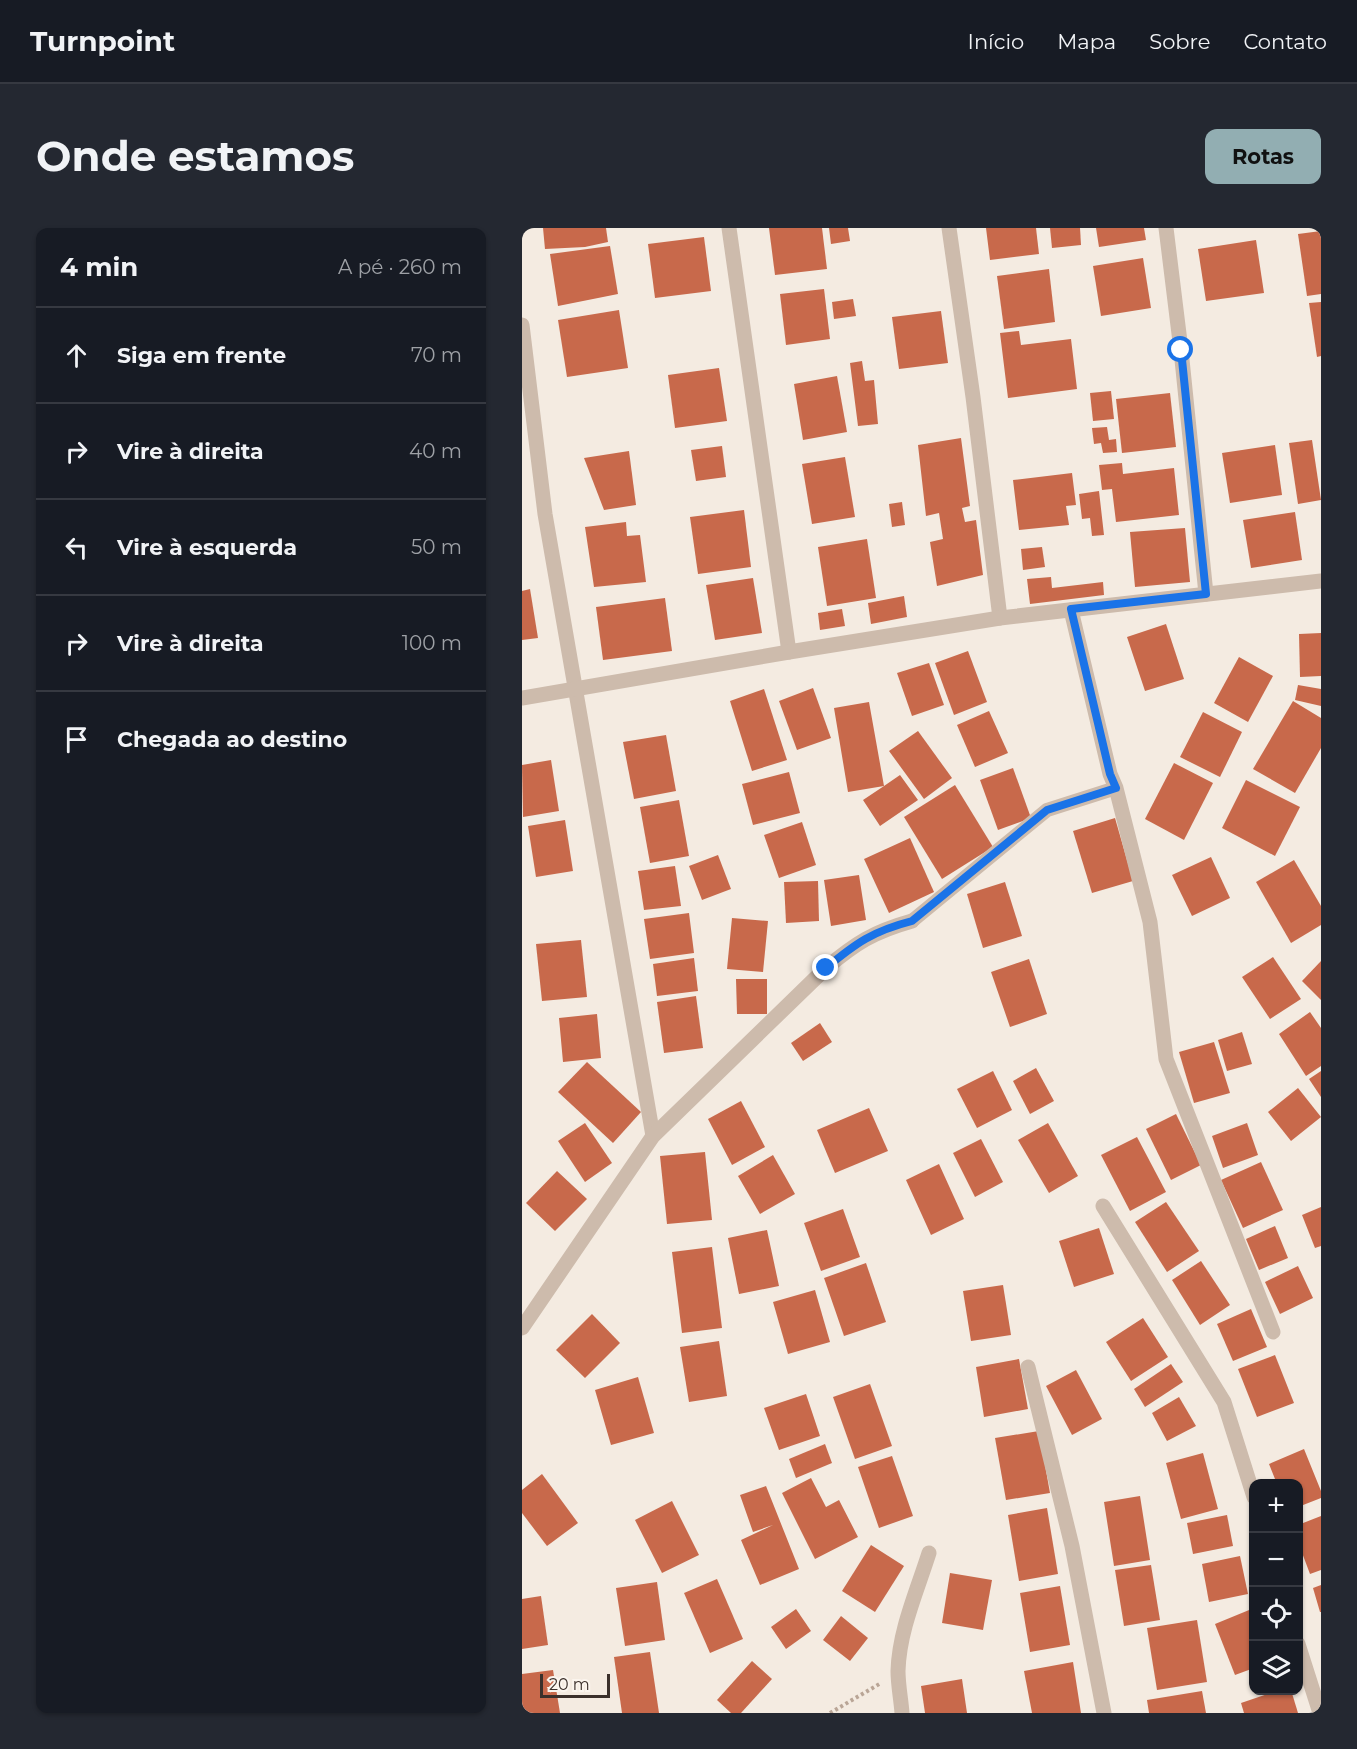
<!DOCTYPE html>
<html lang="pt">
<head>
<meta charset="utf-8">
<style>
  :root { --surface:#171b24; --page:#242831; --text:#f1f3f6; --muted:#9ea1a6; --line:#363941; --accent:#92aeb2 }
  body { margin:0; font-family:Montserrat,sans-serif; background:var(--page); color:var(--text) }
  .controls { position:absolute; right:18px; bottom:18px; display:grid; overflow:hidden; border-radius:12px; box-shadow:0 2px 4px #0004 }
  .controls button { width:54px; height:54px; display:grid; place-items:center; padding:0; border:0; border-bottom:2px solid var(--line); background:var(--surface); color:var(--text); font:30px sans-serif }
  .scale { position:absolute; left:18px; bottom:15px; width:70px; box-sizing:border-box; padding-left:6px; border:3px solid #3b302b; border-top:0; font-size:16px; line-height:21px; white-space:nowrap; color:#3b302b; -webkit-text-stroke:4px #fbf5ee; paint-order:stroke }
  .stop { position:absolute; width:18px; height:18px; margin:-14px; border:4px solid #1a73e8; border-radius:50%; background:#fff }
  .stop.end { background:#1a73e8; border-color:#fff; box-shadow:0 2px 6px #0008 }
  .list { margin:0; padding:0; list-style:none }
  h2 { display:flex; justify-content:space-between; align-items:center; height:78px; margin:0; padding:0 24px; font-size:26px }
  h2 small { font-size:20px; font-weight:400; color:var(--muted) }
  .list li { display:grid; grid-template-columns:39px 1fr auto; gap:18px; align-items:center; box-sizing:border-box; height:96px; padding:0 24px; border-top:2px solid var(--line) }
  .list b { display:block; font-size:22px; white-space:nowrap }
  .list em { font-size:20px; font-style:normal; color:var(--muted) }
  .icon { flex:none; width:33px; height:33px; fill:none; stroke:currentColor; stroke-width:2; stroke-linecap:round; stroke-linejoin:round }
  .map { position:relative; flex:none; width:799px; height:1485px; overflow:hidden; border-radius:12px }
  header { display:flex; align-items:center; gap:36px; box-sizing:border-box; height:84px; padding:0 30px; background:var(--surface); border-bottom:2px solid var(--line) }
  header strong { font-size:28px }
  nav { display:flex; gap:33px; margin-inline-start:auto; font-size:21px }
  .intro { display:flex; align-items:center; justify-content:space-between; box-sizing:border-box; height:144px; padding:0 36px }
  h1 { margin:0; font-size:42px }
  .button { padding:15px 27px; border-radius:12px; background:var(--accent); color:#111; font-size:21px; font-weight:700 }
  main { display:flex; gap:36px; padding:0 36px }
  aside { flex:1; background:var(--surface); border-radius:12px; box-shadow:0 2px 4px #0004 }
  .map>svg:first-child { display:block }
  .building { fill:#c8694b }
  .lines { fill:none; stroke-linecap:round; stroke-linejoin:round }
  .path { stroke:#b9a596; stroke-width:4; stroke-dasharray:3 3; stroke-linecap:butt }
  .lane { stroke:#cdbbac; stroke-width:14 }
  .street { stroke:#cdbbac; stroke-width:15 }
  .route { stroke:#1a73e8; stroke-width:8 }
</style>
</head>
<body>
<header>
<strong>Turnpoint</strong>
<nav><a>Início</a><a>Mapa</a><a>Sobre</a><a>Contato</a></nav>
</header>
<div class="intro"><h1>Onde estamos</h1><a class="button">Rotas</a></div>
<main>
<aside>
<h2>4 min<small>A pé · 260 m</small></h2>
<ul class="list">
<li><svg class="icon" aria-label="ahead" viewBox="0 0 24 24"><path d="M12 20V5M6 11l6-6 6 6"/></svg><div><b>Siga em frente</b></div><em>70 m</em></li>
<li><svg class="icon" aria-label="right" viewBox="0 0 24 24"><path d="M7 20v-9h11M14 6l5 5-5 5"/></svg><div><b>Vire à direita</b></div><em>40 m</em></li>
<li><svg class="icon" aria-label="left" viewBox="0 0 24 24"><path d="M17 20v-9H6M10 6l-5 5 5 5"/></svg><div><b>Vire à esquerda</b></div><em>50 m</em></li>
<li><svg class="icon" aria-label="right" viewBox="0 0 24 24"><path d="M7 20v-9h11M14 6l5 5-5 5"/></svg><div><b>Vire à direita</b></div><em>100 m</em></li>
<li><svg class="icon" aria-label="arrive" viewBox="0 0 24 24"><path d="M6 21V4h12l-3 4 3 4H6"/></svg><div><b>Chegada ao destino</b></div></li>
</ul>
</aside>
<div class="map">
<svg width="799" height="1485" viewBox="0 0 799 1485">
  <rect width="100%" height="100%" fill="#f4ebe1"/>
  <g class="building">
    <polygon points="21,0 84,0 86,14 63,19 23,21"/>
    <polygon points="247,0 300,0 305,41 253,47"/>
    <polygon points="307,0 326,0 328,13 309,16"/>
    <polygon points="464,0 514,0 517,26 468,32"/>
    <polygon points="528,0 558,0 559,17 530,20"/>
    <polygon points="574,0 622,0 624,12 577,19"/>
    <polygon points="799,3 799,66 785,68 776,6"/>
    <polygon points="182,9 189,63 133,70 126,16"/>
    <polygon points="734,12 742,65 684,73 676,21"/>
    <polygon points="88,18 96,66 36,78 28,26"/>
    <polygon points="621,30 629,80 579,88 571,38"/>
    <polygon points="527,41 533,94 482,101 475,48"/>
    <polygon points="302,61 308,111 264,117 258,66"/>
    <polygon points="331,71 334,88 312,91 310,74"/>
    <polygon points="799,74 799,128 795,129 787,75"/>
    <polygon points="97,82 106,140 45,149 36,92"/>
    <polygon points="419,83 426,135 377,141 370,89"/>
    <polygon points="497,103 499,117 549,111 555,161 486,170 478,105"/>
    <polygon points="340,133 343,153 352,152 356,196 336,198 328,135"/>
    <polygon points="197,140 205,193 153,200 146,147"/>
    <polygon points="315,148 325,204 281,212 272,156"/>
    <polygon points="589,163 592,191 571,193 568,165"/>
    <polygon points="648,165 654,219 600,225 594,171"/>
    <polygon points="585,199 587,212 594,211 595,224 581,225 579,215 572,216 570,200"/>
    <polygon points="439,210 448,278 440,280 443,294 454,292 461,347 415,358 408,314 421,311 417,285 404,288 396,217"/>
    <polygon points="790,212 799,272 776,276 767,215"/>
    <polygon points="753,217 760,267 708,275 700,225"/>
    <polygon points="200,218 204,249 174,253 169,222"/>
    <polygon points="107,223 114,277 82,282 62,230"/>
    <polygon points="323,229 333,289 290,296 280,236"/>
    <polygon points="600,235 601,246 652,240 657,287 594,294 590,261 580,262 577,237"/>
    <polygon points="550,245 554,277 544,278 547,297 497,302 491,252"/>
    <polygon points="577,263 582,307 570,308 568,290 560,291 557,266"/>
    <polygon points="380,274 383,297 370,299 367,276"/>
    <polygon points="222,282 229,339 176,346 168,289"/>
    <polygon points="773,284 780,332 729,340 721,292"/>
    <polygon points="104,294 105,308 118,307 124,354 72,359 63,299"/>
    <polygon points="663,300 668,354 613,359 608,304"/>
    <polygon points="345,311 354,370 305,378 296,319"/>
    <polygon points="520,319 523,339 501,342 499,321"/>
    <polygon points="529,349 530,360 581,354 582,367 508,376 505,351"/>
    <polygon points="231,350 240,405 193,412 184,357"/>
    <polygon points="8,361 16,410 0,412 0,363"/>
    <polygon points="382,368 385,389 349,396 346,375"/>
    <polygon points="143,370 150,423 81,432 74,379"/>
    <polygon points="320,381 323,398 298,402 296,385"/>
    <polygon points="644,396 662,451 623,463 605,409"/>
    <polygon points="799,405 799,448 778,449 777,406"/>
    <polygon points="446,423 465,474 432,487 413,435"/>
    <polygon points="717,429 751,448 726,494 692,475"/>
    <polygon points="407,435 422,477 390,488 375,445"/>
    <polygon points="776,457 799,461 799,478 773,472"/>
    <polygon points="291,460 309,510 275,522 257,473"/>
    <polygon points="242,461 265,532 230,543 208,473"/>
    <polygon points="771,473 799,490 799,520 773,565 731,541"/>
    <polygon points="347,474 362,558 378,547 396,572 358,598 341,572 362,558 326,564 312,480"/>
    <polygon points="467,483 486,525 453,539 435,497"/>
    <polygon points="681,484 720,504 698,549 658,529"/>
    <polygon points="396,503 430,550 402,571 367,523"/>
    <polygon points="144,507 154,563 112,571 101,514"/>
    <polygon points="29,532 37,583 1,589 0,537"/>
    <polygon points="652,535 691,555 662,612 623,591"/>
    <polygon points="491,540 509,590 476,602 458,552"/>
    <polygon points="267,544 278,585 231,597 220,556"/>
    <polygon points="724,552 778,579 753,628 700,600"/>
    <polygon points="433,557 471,619 420,651 382,589"/>
    <polygon points="157,572 167,628 128,635 118,579"/>
    <polygon points="593,590 611,653 570,665 551,603"/>
    <polygon points="43,592 51,643 14,649 6,598"/>
    <polygon points="280,594 294,637 257,650 242,607"/>
    <polygon points="388,610 412,664 367,685 342,631"/>
    <polygon points="196,627 209,661 180,672 167,638"/>
    <polygon points="689,629 708,670 670,688 650,647"/>
    <polygon points="772,632 799,678 799,697 769,715 734,654"/>
    <polygon points="153,638 159,678 122,682 116,643"/>
    <polygon points="337,647 344,692 309,698 302,652"/>
    <polygon points="296,653 297,693 264,695 262,654"/>
    <polygon points="483,654 500,708 461,720 445,666"/>
    <polygon points="167,685 172,725 128,731 122,691"/>
    <polygon points="210,690 246,693 241,744 205,741"/>
    <polygon points="59,712 65,769 20,773 14,716"/>
    <polygon points="751,729 779,771 748,791 720,749"/>
    <polygon points="172,730 176,763 135,768 131,736"/>
    <polygon points="507,731 525,786 488,799 469,744"/>
    <polygon points="799,733 799,772 780,753"/>
    <polygon points="214,751 245,751 245,786 215,786"/>
    <polygon points="174,768 181,820 142,825 135,774"/>
    <polygon points="788,784 799,800 799,838 784,848 757,806"/>
    <polygon points="75,786 79,830 41,834 37,790"/>
    <polygon points="298,795 310,814 281,833 269,815"/>
    <polygon points="720,804 730,836 705,843 696,812"/>
    <polygon points="692,814 708,865 672,875 657,824"/>
    <polygon points="65,834 119,884 91,915 36,864"/>
    <polygon points="514,840 532,873 508,886 491,853"/>
    <polygon points="471,843 490,882 455,900 435,861"/>
    <polygon points="799,843 799,869 787,851"/>
    <polygon points="776,860 799,889 769,913 746,884"/>
    <polygon points="219,873 243,919 210,937 186,891"/>
    <polygon points="347,880 366,923 313,945 295,902"/>
    <polygon points="654,886 679,937 649,952 624,901"/>
    <polygon points="63,895 90,935 63,954 36,913"/>
    <polygon points="526,895 556,948 527,965 496,912"/>
    <polygon points="725,895 736,927 701,940 690,908"/>
    <polygon points="615,909 644,964 608,983 579,927"/>
    <polygon points="459,911 481,954 453,969 431,925"/>
    <polygon points="183,924 190,992 145,996 138,928"/>
    <polygon points="251,927 273,966 238,986 216,948"/>
    <polygon points="739,934 761,982 721,1000 699,952"/>
    <polygon points="417,936 442,991 409,1007 384,952"/>
    <polygon points="35,943 65,971 33,1003 4,975"/>
    <polygon points="644,974 677,1023 645,1044 613,994"/>
    <polygon points="799,979 799,1018 793,1020 780,987"/>
    <polygon points="321,981 338,1029 299,1043 282,995"/>
    <polygon points="753,998 766,1030 737,1042 724,1011"/>
    <polygon points="577,1000 592,1046 552,1059 537,1013"/>
    <polygon points="245,1002 257,1058 217,1066 206,1010"/>
    <polygon points="190,1019 200,1100 160,1105 150,1024"/>
    <polygon points="679,1033 708,1077 678,1097 650,1052"/>
    <polygon points="344,1035 364,1094 322,1108 302,1050"/>
    <polygon points="776,1038 791,1070 758,1086 743,1054"/>
    <polygon points="481,1057 489,1107 449,1113 441,1063"/>
    <polygon points="293,1062 308,1114 266,1126 251,1074"/>
    <polygon points="729,1081 745,1119 711,1133 695,1096"/>
    <polygon points="70,1086 98,1115 63,1150 34,1122"/>
    <polygon points="621,1090 646,1129 609,1153 584,1114"/>
    <polygon points="197,1113 205,1168 167,1174 158,1119"/>
    <polygon points="753,1127 772,1175 735,1189 716,1141"/>
    <polygon points="497,1131 506,1181 462,1189 454,1139"/>
    <polygon points="649,1136 661,1154 623,1179 612,1161"/>
    <polygon points="554,1142 580,1191 550,1207 524,1158"/>
    <polygon points="116,1149 132,1205 89,1217 73,1162"/>
    <polygon points="348,1156 370,1218 333,1231 311,1169"/>
    <polygon points="284,1166 298,1208 257,1222 242,1180"/>
    <polygon points="657,1169 674,1198 645,1213 630,1185"/>
    <polygon points="517,1203 528,1265 484,1272 473,1210"/>
    <polygon points="303,1216 310,1235 274,1250 267,1231"/>
    <polygon points="782,1221 799,1263 799,1270 776,1279 776,1256 755,1256 747,1236"/>
    <polygon points="681,1225 696,1281 659,1291 644,1235"/>
    <polygon points="370,1228 391,1288 357,1300 336,1239"/>
    <polygon points="20,1246 56,1295 25,1318 0,1285 0,1262"/>
    <polygon points="289,1250 304,1279 317,1272 336,1309 293,1331 260,1265"/>
    <polygon points="244,1258 277,1341 238,1357 219,1312 251,1297 231,1304 218,1267"/>
    <polygon points="618,1268 628,1332 592,1338 582,1274"/>
    <polygon points="150,1273 177,1327 140,1345 113,1292"/>
    <polygon points="525,1280 536,1346 497,1353 486,1287"/>
    <polygon points="705,1287 711,1318 671,1326 665,1295"/>
    <polygon points="799,1288 799,1342 788,1346 776,1314 776,1297"/>
    <polygon points="349,1317 382,1338 353,1384 320,1363"/>
    <polygon points="718,1328 726,1366 687,1374 680,1336"/>
    <polygon points="629,1337 638,1392 602,1398 593,1342"/>
    <polygon points="428,1345 470,1352 461,1402 420,1395"/>
    <polygon points="195,1351 221,1411 188,1425 162,1365"/>
    <polygon points="135,1354 143,1412 103,1418 94,1360"/>
    <polygon points="799,1357 799,1384 798,1384 791,1360"/>
    <polygon points="538,1358 548,1417 508,1424 498,1365"/>
    <polygon points="19,1368 26,1417 0,1421 0,1371"/>
    <polygon points="732,1380 732,1440 713,1447 693,1396"/>
    <polygon points="274,1381 289,1403 264,1421 249,1399"/>
    <polygon points="319,1388 346,1410 328,1433 301,1412"/>
    <polygon points="675,1392 685,1454 635,1462 625,1400"/>
    <polygon points="128,1424 137,1485 100,1485 92,1429"/>
    <polygon points="230,1433 250,1451 219,1485 209,1485 195,1472"/>
    <polygon points="551,1434 559,1485 510,1485 502,1443"/>
    <polygon points="31,1442 38,1485 0,1485 0,1446"/>
    <polygon points="440,1451 445,1485 403,1485 399,1458"/>
    <polygon points="757,1462 769,1462 776,1485 722,1485 719,1475"/>
    <polygon points="680,1463 684,1485 627,1485 625,1472"/>
  </g>
  <g class="lines">
    <polyline class="path" points="308,1485 359,1455"/>
    <polyline class="lane" points="390,693 525,582 594,560"/>
    <g class="street">
      <polyline points="207,0 267,424"/>
      <polyline points="427,0 451,169 478,390"/>
      <polyline points="644,0 659,122 684,366"/>
      <polyline points="0,97 23,286 131,908"/>
      <polyline points="549,382 588,546 594,560 628,694 644,831 751,1104"/>
      <polyline points="0,470 267,424 478,390 799,353"/>
      <polyline points="581,978 702,1174 732,1269"/>
      <path d="M0,1100L131,908L304,740C334,715 351,704 390,693"/>
      <polyline points="506,1139 550,1318 582,1485"/>
      <polyline points="776,1416 798,1485"/>
      <path d="M380,1485C379,1471 376,1457 376,1443C377,1403 395,1363 407,1325"/>
    </g>
  </g>
  <g class="lines">
    <path class="route" d="M304,740C334,715 351,703 390,693L525,582L594,560L588,546L549,381L684,366L659,122"/>
  </g>
</svg>
<div class="controls">
<button>+</button>
<button>−</button>
<button><svg class="icon" aria-label="locate" viewBox="0 0 24 24"><circle cx="12" cy="12" r="6"/><path d="M12 2v4M12 18v4M2 12h4M18 12h4"/></svg></button>
<button><svg class="icon" aria-label="layers" viewBox="0 0 24 24"><path d="M12 4l9 5-9 5-9-5zM3 14l9 5 9-5"/></svg></button>
</div>
<div class="scale">20 m</div>
<div class="stop" style="left:659px;top:122px"></div>
<div class="stop end" style="left:304px;top:740px"></div>
</div>
</main>
</body>
</html>
